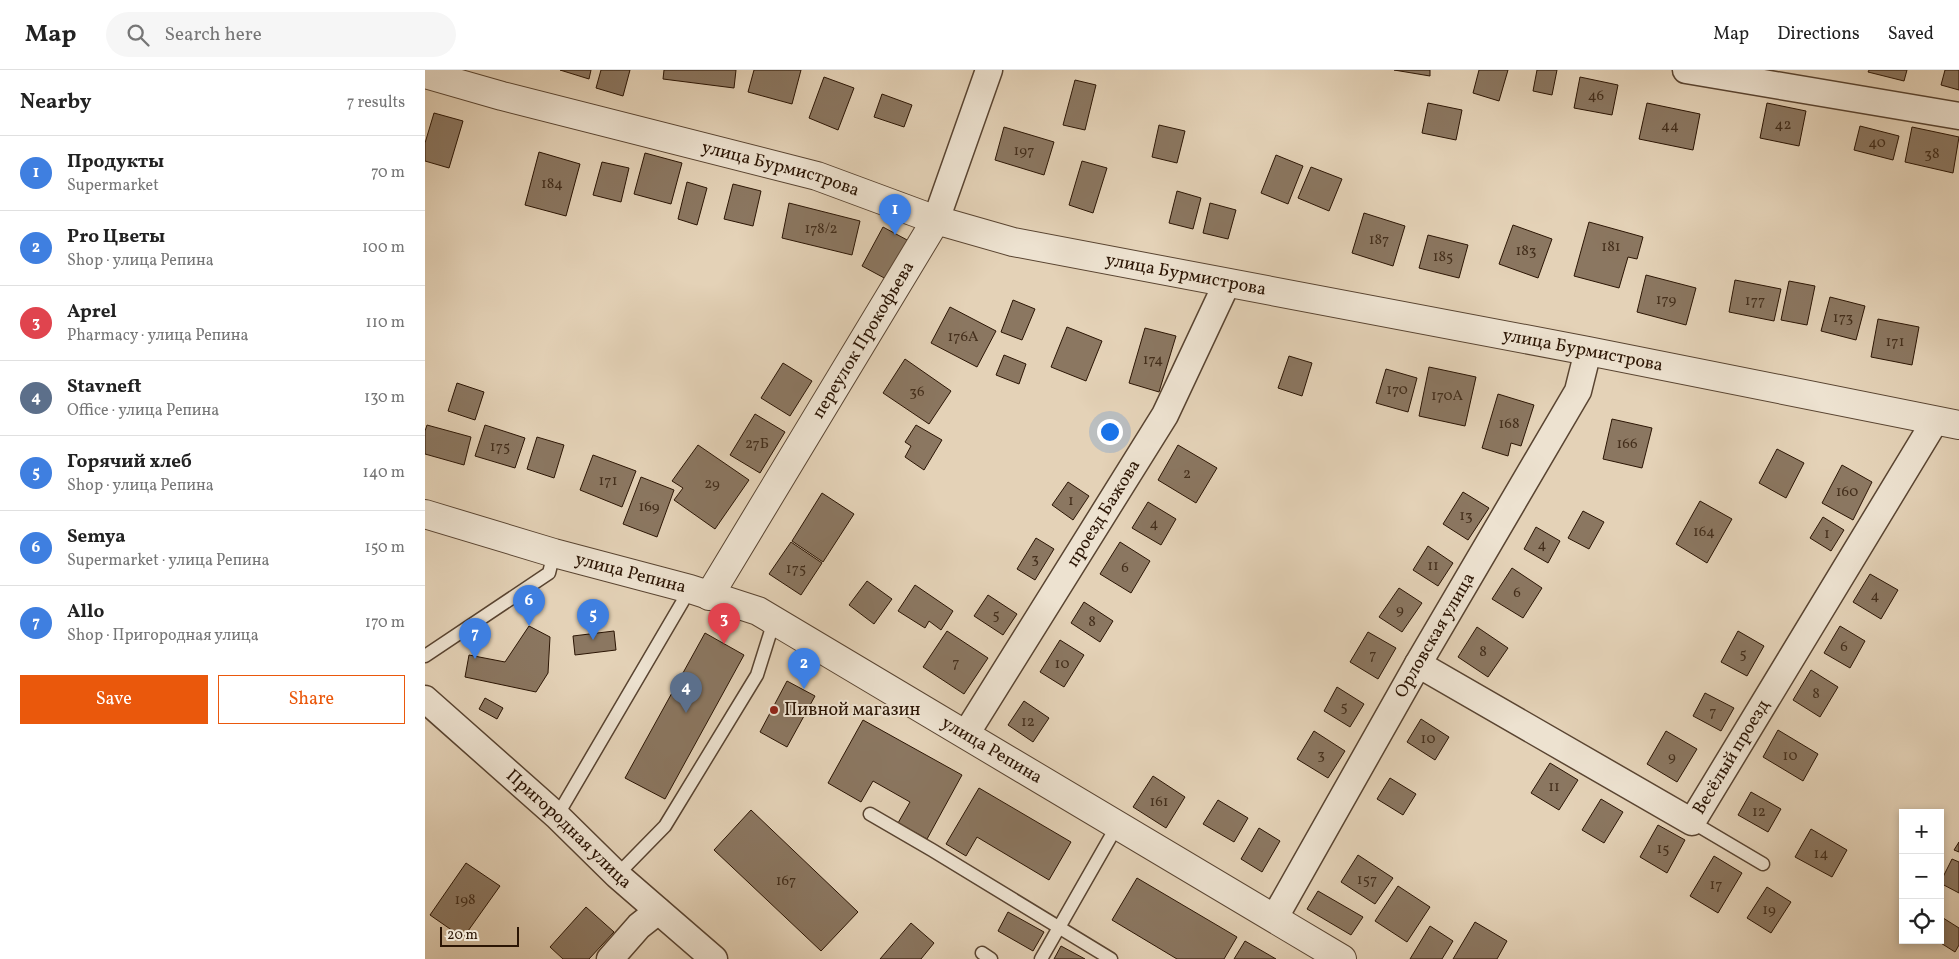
<!DOCTYPE html>
<html lang="en">
<head>
<meta charset="utf-8">
<style>
  :root { --surface:#fff; --page:#f6f6f6; --text:#222; --muted:#767676; --line:#e0e0e0; --accent:#ea580c }
  body { margin:0; font-family:Vollkorn,serif; background:var(--page); color:var(--text) }
  .controls { position:absolute; right:15px; bottom:15px; display:grid; overflow:hidden; border-radius:0px; box-shadow:0 2px 8px #0003 }
  .controls button { width:45px; height:45px; display:grid; place-items:center; padding:0; border:0; border-bottom:1px solid var(--line); background:var(--surface); color:var(--text); font:25px sans-serif }
  .scale { position:absolute; left:15px; bottom:12px; width:79px; box-sizing:border-box; padding-left:5px; border:2px solid #2b1504; border-top:0; font-size:14px; line-height:18px; white-space:nowrap; color:#2b1504; -webkit-text-stroke:4px #ede2d0; paint-order:stroke }
  .you { position:absolute; left:684px; top:361px; width:18px; height:18px; margin:-12px; border:4px solid #fff; border-radius:50%; background:#1a73e8; box-shadow:0 0 0 8px #1a73e833 }
  .badge { display:grid; place-items:center; width:32px; height:32px; border-radius:50%; background:var(--accent); color:#fff; font-size:16px; font-weight:700 }
  .pin { position:absolute; translate:-50% -41px; filter:drop-shadow(0 1px 2px #0008) }
  .pin::after { content:''; position:absolute; top:26px; width:18px; height:15px; background:inherit; clip-path:polygon(0 0,100% 0,50% 100%) }
  .list { margin:0; padding:0; list-style:none }
  h2 { display:flex; justify-content:space-between; align-items:center; height:65px; margin:0; padding:0 20px; font-size:21px }
  h2 small { font-size:16px; font-weight:400; color:var(--muted) }
  .list li { display:grid; grid-template-columns:32px 1fr auto; gap:15px; align-items:center; box-sizing:border-box; height:75px; padding:0 20px; border-top:1px solid var(--line) }
  .list b { display:block; font-size:19px; white-space:nowrap }
  .list p { margin:0; font-size:16px; white-space:nowrap; color:var(--muted) }
  .list em { font-size:16px; font-style:normal; color:var(--muted) }
  .actions { display:flex; gap:10px; padding:15px 20px }
  .actions a { flex:1; padding:11px 0; border:1px solid var(--accent); border-radius:0px; text-align:center; font-size:18px; color:var(--accent) }
  .actions .main { background:var(--accent); color:#fff }
  .icon { flex:none; width:28px; height:28px; fill:none; stroke:currentColor; stroke-width:2; stroke-linecap:round; stroke-linejoin:round }
  .map { position:relative; flex:none; width:1534px; height:889px; overflow:hidden }
  header { display:flex; align-items:center; gap:30px; box-sizing:border-box; height:70px; padding:0 25px; background:var(--surface); border-bottom:1px solid var(--line) }
  header strong { font-size:24px }
  nav { display:flex; gap:28px; margin-inline-start:auto; font-size:18px }
  .search { width:350px; height:45px; background:var(--page); display:flex; align-items:center; gap:12px; box-sizing:border-box; padding:0 18px; border-radius:28px; color:var(--muted); font-size:19px }
  main { display:flex }
  aside { flex:1; background:var(--surface) }
  .map>svg:first-child { display:block }
  .building { fill:#8b7761; stroke:#2b1504 }
  .lines { fill:none; stroke-linecap:round; stroke-linejoin:round }
  .service-casing { stroke:#594431; stroke-width:15 }
  .minor-casing { stroke:#594431; stroke-width:29 }
  .tertiary-casing { stroke:#594431; stroke-width:30 }
  .service { stroke:#ede2d0; stroke-width:12 }
  .minor { stroke:#ede2d0; stroke-width:26 }
  .tertiary { stroke:#ede2d0; stroke-width:28 }
  .poi-dot { fill:#8f2418; stroke:#ede2d0; stroke-width:2 }
  .labels { text-anchor:middle; dominant-baseline:central; stroke-width:4; stroke-linejoin:round; paint-order:stroke }
  .number-label { font-size:15px; fill:#432e1b }
  .street-label { font-size:18px; fill:#2b1504; stroke:#ede2d0 }
  .poi-label { font-size:18px; fill:#2b1504; stroke:#ede2d0; text-anchor:start }
</style>
</head>
<body>
<header>
<strong>Map</strong>
<div class="search"><svg class="icon" aria-label="search" viewBox="0 0 24 24"><circle cx="10" cy="10" r="6"/><path d="M15 15l6 6"/></svg>Search here</div>
<nav><a>Map</a><a>Directions</a><a>Saved</a></nav>
</header>
<main>
<aside>
<h2>Nearby<small>7 results</small></h2>
<ul class="list">
<li><span class="badge" style="background:#3f7fe0">1</span><div><b>Продукты</b><p>Supermarket</p></div><em>70 m</em></li>
<li><span class="badge" style="background:#3f7fe0">2</span><div><b>Pro Цветы</b><p>Shop · улица Репина</p></div><em>100 m</em></li>
<li><span class="badge" style="background:#e0444e">3</span><div><b>Aprel</b><p>Pharmacy · улица Репина</p></div><em>110 m</em></li>
<li><span class="badge" style="background:#5c6f8a">4</span><div><b>Stavneft</b><p>Office · улица Репина</p></div><em>130 m</em></li>
<li><span class="badge" style="background:#3f7fe0">5</span><div><b>Горячий хлеб</b><p>Shop · улица Репина</p></div><em>140 m</em></li>
<li><span class="badge" style="background:#3f7fe0">6</span><div><b>Semya</b><p>Supermarket · улица Репина</p></div><em>150 m</em></li>
<li><span class="badge" style="background:#3f7fe0">7</span><div><b>Allo</b><p>Shop · Пригородная улица</p></div><em>170 m</em></li>
</ul>
<div class="actions"><a class="main">Save</a><a>Share</a></div>
</aside>
<div class="map">
<svg width="1534" height="889" viewBox="0 0 1534 889">
  <rect width="100%" height="100%" fill="#e4d2b7"/>
  <filter id="stains"><feTurbulence type="fractalNoise" baseFrequency=".004" numOctaves="4"/><feColorMatrix values="0 0 0 0 .2 0 0 0 0 .09 0 0 0 0 .02 0 0 0 .5 -.17"/></filter>
  <radialGradient id="worn" r=".72"><stop offset=".6" stop-color="#630" stop-opacity="0"/><stop offset="1" stop-color="#630" stop-opacity=".3"/></radialGradient>
  <g class="building">
    <polygon points="135,0 166,0 164,9"/>
    <polygon points="176,0 205,0 198,26 171,18"/>
    <polygon points="239,0 311,0 309,18 238,9"/>
    <polygon points="329,0 376,0 367,34 323,22"/>
    <polygon points="969,0 1005,0 1005,6"/>
    <polygon points="1054,0 1083,0 1074,31 1048,23"/>
    <polygon points="1112,0 1132,0 1127,25 1108,21"/>
    <polygon points="1444,0 1482,0 1479,11 1443,2"/>
    <polygon points="1520,0 1534,0 1534,20 1516,15"/>
    <polygon points="399,7 429,18 413,60 384,48"/>
    <polygon points="1155,7 1193,15 1187,45 1149,38"/>
    <polygon points="650,10 671,15 660,60 638,55"/>
    <polygon points="457,24 487,35 479,57 449,47"/>
    <polygon points="1003,33 1037,40 1031,70 997,63"/>
    <polygon points="1222,33 1275,44 1268,80 1214,69"/>
    <polygon points="1342,33 1381,41 1374,76 1335,68"/>
    <polygon points="9,43 38,51 24,98 0,91 0,73"/>
    <polygon points="734,55 760,61 752,93 727,87"/>
    <polygon points="1435,56 1474,66 1468,90 1429,80"/>
    <polygon points="579,57 629,72 619,105 570,90"/>
    <polygon points="1487,57 1534,67 1528,103 1480,92"/>
    <polygon points="114,82 155,94 141,146 100,135"/>
    <polygon points="220,83 257,93 246,134 209,124"/>
    <polygon points="851,85 878,96 863,134 836,123"/>
    <polygon points="657,91 682,98 668,143 644,135"/>
    <polygon points="177,92 204,98 196,132 168,125"/>
    <polygon points="886,97 917,109 904,141 873,128"/>
    <polygon points="262,112 282,118 272,155 253,149"/>
    <polygon points="308,114 336,121 328,156 299,149"/>
    <polygon points="752,121 776,128 768,159 744,153"/>
    <polygon points="364,133 435,151 427,185 357,168"/>
    <polygon points="785,133 811,140 803,169 778,163"/>
    <polygon points="939,143 980,156 968,196 927,183"/>
    <polygon points="1164,152 1218,167 1212,189 1203,187 1194,218 1149,206"/>
    <polygon points="1088,155 1127,169 1113,208 1074,194"/>
    <polygon points="458,157 484,171 463,210 437,196"/>
    <polygon points="1003,165 1043,175 1034,208 994,198"/>
    <polygon points="1221,205 1271,218 1261,255 1212,242"/>
    <polygon points="1310,210 1356,219 1349,251 1304,242"/>
    <polygon points="1364,211 1390,216 1382,255 1356,250"/>
    <polygon points="1405,227 1440,236 1431,270 1396,261"/>
    <polygon points="588,230 610,239 597,270 576,262"/>
    <polygon points="525,237 571,261 552,297 506,273"/>
    <polygon points="1453,249 1494,257 1487,295 1446,287"/>
    <polygon points="642,257 677,271 661,311 626,297"/>
    <polygon points="720,258 751,266 734,322 704,313"/>
    <polygon points="579,285 601,294 594,314 571,305"/>
    <polygon points="864,286 887,293 877,326 853,318"/>
    <polygon points="480,289 526,321 504,354 458,323"/>
    <polygon points="358,293 387,311 365,346 336,328"/>
    <polygon points="1004,297 1051,307 1040,356 994,346"/>
    <polygon points="961,299 992,308 983,342 951,333"/>
    <polygon points="32,313 59,322 50,350 23,341"/>
    <polygon points="1073,324 1109,335 1096,376 1086,373 1083,386 1057,378"/>
    <polygon points="330,344 360,362 335,403 305,385"/>
    <polygon points="1187,349 1227,358 1217,398 1178,389"/>
    <polygon points="2,355 46,367 39,395 0,384 0,361"/>
    <polygon points="60,355 100,368 90,398 50,386"/>
    <polygon points="491,355 517,370 499,400 480,387 486,376 480,372"/>
    <polygon points="112,367 139,375 129,408 102,399"/>
    <polygon points="273,375 324,410 290,459 249,430 258,418 247,411"/>
    <polygon points="753,375 792,398 771,433 733,410"/>
    <polygon points="1352,379 1379,393 1361,428 1334,413"/>
    <polygon points="168,385 211,401 197,437 155,420"/>
    <polygon points="1417,395 1447,412 1428,450 1397,433"/>
    <polygon points="216,407 249,420 232,467 198,454"/>
    <polygon points="643,412 664,426 648,450 627,435"/>
    <polygon points="1038,422 1064,438 1043,470 1018,454"/>
    <polygon points="397,423 429,444 398,492 367,471"/>
    <polygon points="1275,431 1307,449 1282,493 1251,474"/>
    <polygon points="723,432 751,449 736,475 707,458"/>
    <polygon points="1158,441 1179,452 1164,479 1143,468"/>
    <polygon points="1398,447 1419,460 1406,481 1385,468"/>
    <polygon points="1111,457 1135,471 1123,493 1099,479"/>
    <polygon points="611,468 629,479 610,510 592,499"/>
    <polygon points="366,472 397,493 376,525 344,504"/>
    <polygon points="695,472 725,491 706,523 675,504"/>
    <polygon points="1003,476 1028,493 1013,516 988,500"/>
    <polygon points="1087,498 1117,518 1098,548 1067,529"/>
    <polygon points="1445,504 1473,520 1456,549 1428,532"/>
    <polygon points="442,511 467,529 449,554 424,535"/>
    <polygon points="490,515 528,541 516,560 504,551 500,558 473,541"/>
    <polygon points="974,518 997,533 977,562 954,547"/>
    <polygon points="563,525 592,544 578,565 549,546"/>
    <polygon points="659,532 688,551 675,572 646,553"/>
    <polygon points="104,556 125,567 123,603 111,622 40,607 44,585 80,592"/>
    <polygon points="1415,556 1440,571 1425,598 1399,583"/>
    <polygon points="1052,557 1083,578 1063,607 1033,587"/>
    <polygon points="189,561 191,580 150,585 148,566"/>
    <polygon points="522,561 563,588 539,624 498,597"/>
    <polygon points="1313,561 1339,576 1322,606 1296,592"/>
    <polygon points="943,562 971,578 953,609 925,592"/>
    <polygon points="280,563 319,585 240,729 200,708"/>
    <polygon points="635,570 659,585 639,617 615,602"/>
    <polygon points="1386,600 1413,617 1395,647 1368,630"/>
    <polygon points="362,611 390,626 362,677 335,662"/>
    <polygon points="912,617 939,634 925,657 899,641"/>
    <polygon points="1280,623 1309,638 1296,661 1268,646"/>
    <polygon points="60,628 78,638 72,649 54,639"/>
    <polygon points="599,631 624,648 608,672 583,655"/>
    <polygon points="996,649 1024,667 1010,690 982,672"/>
    <polygon points="438,650 537,705 502,769 473,753 485,732 448,711 436,732 403,713"/>
    <polygon points="1353,660 1393,684 1378,711 1338,687"/>
    <polygon points="889,661 920,681 903,708 872,689"/>
    <polygon points="1241,661 1272,679 1252,712 1222,694"/>
    <polygon points="1125,693 1153,710 1134,740 1106,723"/>
    <polygon points="728,706 760,727 741,758 708,737"/>
    <polygon points="965,708 991,724 978,745 952,729"/>
    <polygon points="554,718 646,772 624,810 552,767 541,786 521,774"/>
    <polygon points="1326,722 1356,739 1343,762 1313,745"/>
    <polygon points="1176,729 1198,742 1179,773 1157,760"/>
    <polygon points="793,730 823,748 809,772 778,754"/>
    <polygon points="326,740 433,842 396,881 289,780"/>
    <polygon points="1233,755 1260,770 1242,803 1215,787"/>
    <polygon points="834,758 855,771 837,802 816,789"/>
    <polygon points="1386,759 1422,780 1407,807 1370,787"/>
    <polygon points="1534,772 1534,782 1529,780"/>
    <polygon points="933,785 968,808 950,834 916,812"/>
    <polygon points="1289,786 1317,803 1293,843 1265,826"/>
    <polygon points="1527,789 1534,792 1534,823 1515,813"/>
    <polygon points="41,793 75,816 38,868 5,845"/>
    <polygon points="712,808 812,867 799,889 752,889 687,850"/>
    <polygon points="973,816 1005,837 982,872 950,851"/>
    <polygon points="1342,817 1366,832 1346,863 1322,848"/>
    <polygon points="893,821 938,847 926,865 882,839"/>
    <polygon points="161,837 189,862 164,889 138,889 125,877"/>
    <polygon points="583,842 619,862 608,881 573,861"/>
    <polygon points="1515,846 1534,858 1534,875 1530,882 1511,870 1515,870"/>
    <polygon points="1050,852 1082,871 1072,889 1028,889"/>
    <polygon points="486,853 509,873 496,889 455,889"/>
    <polygon points="1005,856 1028,871 1017,889 985,889"/>
    <polygon points="820,871 851,889 809,889"/>
    <polygon points="636,876 660,889 629,889"/>
  </g>
  <g class="lines">
    <g class="service-casing">
      <g id="service">
        <polyline points="0,586 124,503 129,483"/>
        <polyline points="445,744 507,780 686,889"/>
        <polyline points="132,746 265,519"/>
        <polyline points="1267,752 1338,794"/>
        <polyline points="192,805 240,756 332,605 349,551"/>
        <polyline points="557,883 566,889"/>
        <polyline points="616,889 693,754"/>
      </g>
    </g>
    <g class="minor-casing">
      <g id="minor">
        <polyline points="1261,0 1534,46"/>
        <polyline points="511,150 564,0"/>
        <path id="s1" d="M993,594L1267,752L1510,351"/>
        <path id="s2" d="M0,629L132,746L192,805L289,889"/>
        <path id="s3" d="M541,664L740,345L802,213"/>
        <path id="s4" d="M850,847L993,594L1153,321L1163,281"/>
        <polyline points="185,889 214,856 233,841"/>
      </g>
    </g>
    <g class="tertiary-casing">
      <g id="tertiary">
        <path id="s5" d="M0,4L77,26L392,106L511,150L588,172L1163,281L1534,355"/>
        <path id="s6" d="M0,444L129,483L265,519L333,541L917,889"/>
        <path id="s7" d="M284,526L511,150"/>
      </g>
    </g>
    <use href="#service" class="service"/>
    <use href="#minor" class="minor"/>
    <use href="#tertiary" class="tertiary"/>
  </g>
  <circle class="poi-dot" cx="349" cy="640" r="5"/>
  <g class="labels">
    <g class="number-label">
      <text x="1171" y="26">46</text>
      <text x="1358" y="55">42</text>
      <text x="1245" y="56">44</text>
      <text x="1452" y="73">40</text>
      <text x="599" y="81">197</text>
      <text x="1507" y="84">38</text>
      <text x="127" y="114">184</text>
      <text x="396" y="159">178/2</text>
      <text x="954" y="170">187</text>
      <text x="1186" y="177">181</text>
      <text x="1101" y="181">183</text>
      <text x="1018" y="187">185</text>
      <text x="1241" y="230">179</text>
      <text x="1330" y="231">177</text>
      <text x="1418" y="248">173</text>
      <text x="538" y="267">176А</text>
      <text x="1470" y="272">171</text>
      <text x="728" y="290">174</text>
      <text x="972" y="320">170</text>
      <text x="492" y="322">36</text>
      <text x="1022" y="326">170А</text>
      <text x="1084" y="354">168</text>
      <text x="332" y="374">27Б</text>
      <text x="1202" y="374">166</text>
      <text x="75" y="377">175</text>
      <text x="762" y="404">2</text>
      <text x="183" y="411">171</text>
      <text x="287" y="414">29</text>
      <text x="1422" y="422">160</text>
      <text x="646" y="431">1</text>
      <text x="224" y="437">169</text>
      <text x="1041" y="446">13</text>
      <text x="729" y="454">4</text>
      <text x="1279" y="462">164</text>
      <text x="1402" y="464">1</text>
      <text x="1117" y="475">4</text>
      <text x="610" y="489">3</text>
      <text x="1008" y="496">11</text>
      <text x="700" y="498">6</text>
      <text x="371" y="499">175</text>
      <text x="1092" y="523">6</text>
      <text x="1450" y="526">4</text>
      <text x="975" y="540">9</text>
      <text x="571" y="545">5</text>
      <text x="667" y="552">8</text>
      <text x="1419" y="577">6</text>
      <text x="1058" y="582">8</text>
      <text x="1318" y="584">5</text>
      <text x="948" y="585">7</text>
      <text x="531" y="593">7</text>
      <text x="637" y="594">10</text>
      <text x="1391" y="624">8</text>
      <text x="919" y="637">5</text>
      <text x="1288" y="642">7</text>
      <text x="603" y="652">12</text>
      <text x="1003" y="669">10</text>
      <text x="896" y="685">3</text>
      <text x="1365" y="686">10</text>
      <text x="1247" y="687">9</text>
      <text x="1129" y="717">11</text>
      <text x="734" y="732">161</text>
      <text x="1334" y="742">12</text>
      <text x="1238" y="779">15</text>
      <text x="1396" y="784">14</text>
      <text x="942" y="810">157</text>
      <text x="361" y="811">167</text>
      <text x="1291" y="815">17</text>
      <text x="40" y="830">198</text>
      <text x="1344" y="840">19</text>
    </g>
    <g class="street-label">
      <text stroke="none"><textPath href="#s5" startOffset="368">улица Бурмистрова</textPath></text>
      <text stroke="none"><textPath href="#s5" startOffset="788">улица Бурмистрова</textPath></text>
      <text stroke="none"><textPath href="#s7" startOffset="299">переулок Прокофьева</textPath></text>
      <text stroke="none"><textPath href="#s5" startOffset="1192">улица Бурмистрова</textPath></text>
      <text stroke="none"><textPath href="#s3" startOffset="260">проезд Бажова</textPath></text>
      <text stroke="none"><textPath href="#s6" startOffset="214">улица Репина</textPath></text>
      <text stroke="none"><textPath href="#s4" startOffset="324">Орловская улица</textPath></text>
      <text stroke="none"><textPath href="#s6" startOffset="619">улица Репина</textPath></text>
      <text stroke="none"><textPath href="#s1" startOffset="392">Весёлый проезд</textPath></text>
      <text stroke="none"><textPath href="#s2" startOffset="194">Пригородная улица</textPath></text>
    </g>
    <g class="poi-label">
      <text x="359" y="640">Пивной магазин</text>
    </g>
  </g>
  <rect width="100%" height="100%" filter="url(#stains)"/>
  <rect width="100%" height="100%" fill="url(#worn)"/>
</svg>
<div class="controls">
<button>+</button>
<button>−</button>
<button><svg class="icon" aria-label="locate" viewBox="0 0 24 24"><circle cx="12" cy="12" r="6"/><path d="M12 2v4M12 18v4M2 12h4M18 12h4"/></svg></button>
</div>
<div class="scale">20 m</div>
<div class="you"></div>
<div class="pin badge" style="left:470px;top:165px;background:#3f7fe0">1</div>
<div class="pin badge" style="left:379px;top:619px;background:#3f7fe0">2</div>
<div class="pin badge" style="left:299px;top:574px;background:#e0444e">3</div>
<div class="pin badge" style="left:261px;top:643px;background:#5c6f8a">4</div>
<div class="pin badge" style="left:168px;top:570px;background:#3f7fe0">5</div>
<div class="pin badge" style="left:104px;top:556px;background:#3f7fe0">6</div>
<div class="pin badge" style="left:50px;top:589px;background:#3f7fe0">7</div>
</div>
</main>
</body>
</html>
